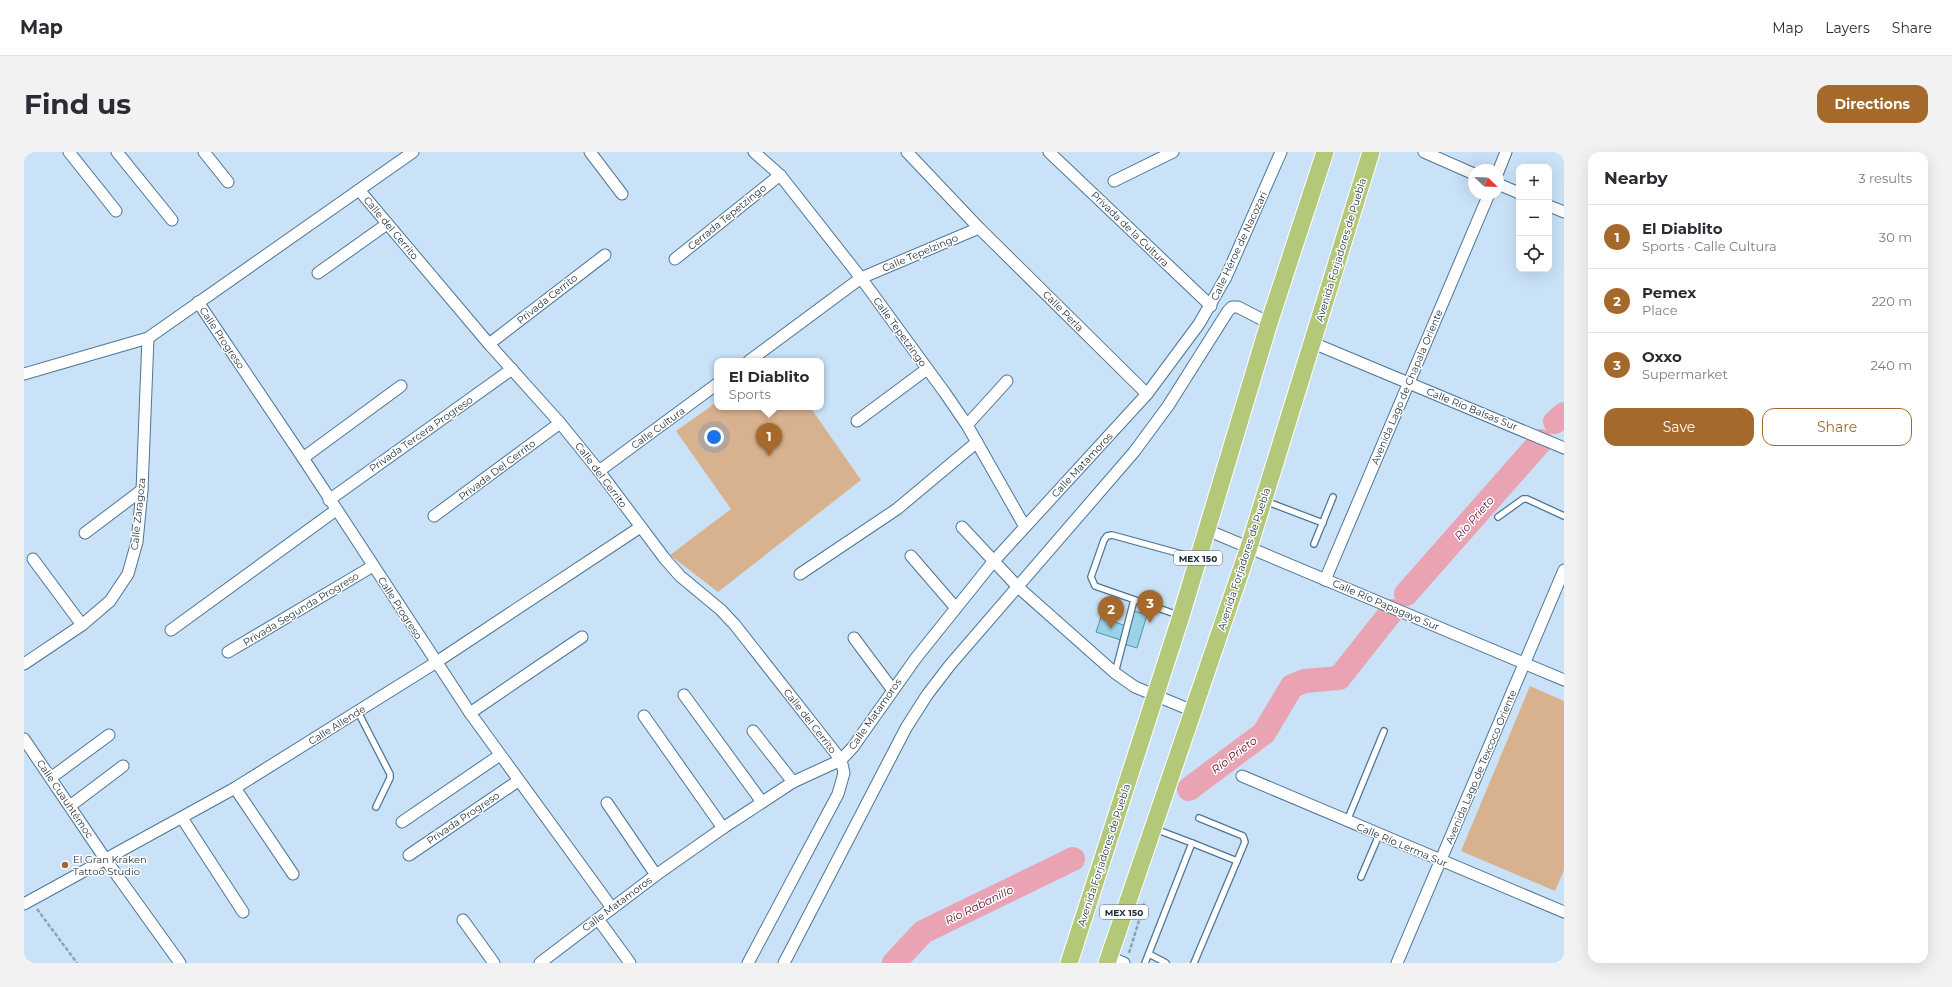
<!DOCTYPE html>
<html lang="en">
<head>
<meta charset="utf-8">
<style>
  :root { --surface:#fff; --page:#f2f2f3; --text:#2b2b33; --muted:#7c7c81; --line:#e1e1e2; --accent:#a56a2b }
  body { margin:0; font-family:Montserrat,sans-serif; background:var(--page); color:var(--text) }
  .controls { position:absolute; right:12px; top:12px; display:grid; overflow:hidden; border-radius:8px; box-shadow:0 4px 16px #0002 }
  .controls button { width:36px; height:36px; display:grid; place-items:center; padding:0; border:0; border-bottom:1px solid var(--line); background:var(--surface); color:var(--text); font:20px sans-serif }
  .compass { position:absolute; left:1444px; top:12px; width:36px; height:36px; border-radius:50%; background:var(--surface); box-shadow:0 4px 16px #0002; rotate:113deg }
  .you { position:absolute; left:690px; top:285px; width:14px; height:14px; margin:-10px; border:3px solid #fff; border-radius:50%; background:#1a73e8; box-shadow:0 0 0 6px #1a73e833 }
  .badge { display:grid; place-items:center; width:26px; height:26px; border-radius:50%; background:var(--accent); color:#fff; font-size:13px; font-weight:700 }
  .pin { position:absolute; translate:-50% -33px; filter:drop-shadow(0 1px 2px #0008) }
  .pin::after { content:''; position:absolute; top:21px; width:14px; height:12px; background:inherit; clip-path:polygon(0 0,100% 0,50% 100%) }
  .popup { position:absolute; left:690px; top:206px; width:110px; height:52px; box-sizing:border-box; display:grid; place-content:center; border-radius:8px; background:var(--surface); filter:drop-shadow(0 1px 3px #0005); font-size:13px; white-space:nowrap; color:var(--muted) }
  .popup b { font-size:15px; color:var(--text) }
  .popup::after { content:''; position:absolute; left:50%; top:100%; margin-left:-8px; border:8px solid transparent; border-top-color:var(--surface) }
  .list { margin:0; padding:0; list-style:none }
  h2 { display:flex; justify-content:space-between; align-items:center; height:52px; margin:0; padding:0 16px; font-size:17px }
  h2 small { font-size:13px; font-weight:400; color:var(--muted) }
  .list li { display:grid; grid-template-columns:26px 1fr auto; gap:12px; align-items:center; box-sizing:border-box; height:64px; padding:0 16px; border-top:1px solid var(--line) }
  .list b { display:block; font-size:15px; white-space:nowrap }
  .list p { margin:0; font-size:13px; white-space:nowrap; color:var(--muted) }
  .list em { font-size:13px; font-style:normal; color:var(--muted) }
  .actions { display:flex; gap:8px; padding:12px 16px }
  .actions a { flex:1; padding:9px 0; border:1px solid var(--accent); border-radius:12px; text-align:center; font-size:14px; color:var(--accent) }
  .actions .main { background:var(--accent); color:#fff }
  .icon { flex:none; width:22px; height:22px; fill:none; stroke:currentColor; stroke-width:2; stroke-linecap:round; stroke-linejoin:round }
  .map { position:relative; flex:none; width:1540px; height:811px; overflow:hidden; border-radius:12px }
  header { display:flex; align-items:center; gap:24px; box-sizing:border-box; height:56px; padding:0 20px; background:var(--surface); border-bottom:1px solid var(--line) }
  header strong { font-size:19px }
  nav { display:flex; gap:22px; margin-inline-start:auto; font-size:14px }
  .intro { display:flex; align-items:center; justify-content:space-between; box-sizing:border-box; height:96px; padding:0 24px }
  h1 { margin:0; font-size:28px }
  .button { padding:10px 18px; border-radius:12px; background:var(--accent); color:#fff; font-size:14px; font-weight:700 }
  main { display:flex; gap:24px; padding:0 24px }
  aside { flex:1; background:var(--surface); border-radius:12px; box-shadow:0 4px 16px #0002 }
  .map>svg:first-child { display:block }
  .green { fill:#d8b28e }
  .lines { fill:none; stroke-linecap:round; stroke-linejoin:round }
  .river { stroke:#e9a3b3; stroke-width:24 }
  .building { fill:#9ad3e9; stroke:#5a91a6 }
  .lane-casing { stroke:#4e7595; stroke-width:8 }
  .street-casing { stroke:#4e7595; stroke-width:13 }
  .primary-casing { stroke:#fff; stroke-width:19 }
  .path { stroke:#8ca2b5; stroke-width:2.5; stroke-dasharray:4 2; stroke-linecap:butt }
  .lane { stroke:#fff; stroke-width:5.5 }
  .street { stroke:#fff; stroke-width:11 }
  .primary { stroke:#b3c879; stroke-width:17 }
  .poi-dot { fill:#a56a2b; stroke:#fff; stroke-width:1.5 }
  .labels { text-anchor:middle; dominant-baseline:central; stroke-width:3; stroke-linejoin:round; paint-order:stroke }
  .shield { fill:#fff; stroke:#606c75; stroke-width:1 }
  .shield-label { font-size:9px; font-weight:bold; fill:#1c2d3a }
  .street-label { font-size:10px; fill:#1c2d3a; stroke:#fff }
  .poi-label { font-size:10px; fill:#1c2d3a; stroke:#fff; text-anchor:start }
  .water-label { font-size:11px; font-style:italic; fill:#5c0b2a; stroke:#fff }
</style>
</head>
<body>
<header>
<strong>Map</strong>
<nav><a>Map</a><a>Layers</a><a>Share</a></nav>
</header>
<div class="intro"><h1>Find us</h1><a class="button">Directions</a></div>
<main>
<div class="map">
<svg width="1540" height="811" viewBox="0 0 1540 811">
  <rect width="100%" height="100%" fill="#c9e2f8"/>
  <g class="green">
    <polygon points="693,250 693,255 786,255 837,328 694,440 646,403 707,357 652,279"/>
    <polygon points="1506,534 1540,549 1540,718 1531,739 1437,699"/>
  </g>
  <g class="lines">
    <g class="river">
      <polyline points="1531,270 1540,262"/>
      <polyline points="1382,442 1517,289"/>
      <polyline points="1165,637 1240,581 1268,534 1281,529 1315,526 1368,459"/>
      <polyline points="870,811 899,780 1049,707"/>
    </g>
  </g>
  <g class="building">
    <polygon points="1110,459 1123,463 1113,496 1100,492"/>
    <polygon points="1077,465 1102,474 1097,488 1072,480"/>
  </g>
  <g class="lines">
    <g class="lane-casing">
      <g id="lane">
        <polyline points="1241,349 1299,371"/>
        <polyline points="1474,365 1499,347 1503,347 1540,364"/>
        <polyline points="1290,392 1309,345"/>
        <polyline points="1154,463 1071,434 1067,425 1080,388 1083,384 1088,383 1172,406"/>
        <polyline points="1091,521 1110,448"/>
        <polyline points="334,560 366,622 366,626 352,655"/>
        <polyline points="1175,666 1219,684 1221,690 1213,709"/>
        <polyline points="1323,669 1360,579"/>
        <polyline points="1168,691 1213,709 1170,811"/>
        <polyline points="1337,725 1355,683"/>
        <polyline points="1125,802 1142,811"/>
        <polyline points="1121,811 1168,691 1131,677"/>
      </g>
    </g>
    <g class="street-casing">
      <g id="street">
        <polyline points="45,0 92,59"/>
        <polyline points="93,0 148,68"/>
        <polyline points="180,0 204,30"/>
        <polyline points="566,0 598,42"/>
        <polyline points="730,0 756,23 837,126 921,241 943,273 1001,375"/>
        <polyline points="883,0 955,76 1123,242"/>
        <polyline points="1025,0 1187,154"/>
        <polyline points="1400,0 1450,22"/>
        <polyline points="1474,20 1482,0"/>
        <polyline points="1090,29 1149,0"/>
        <polyline points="1474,32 1495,41"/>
        <polyline points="335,38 465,192 536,271 575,319 641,407 656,424 697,458 711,473 817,608 820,621 814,642 724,811"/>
        <polyline points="1525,54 1540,60"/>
        <polyline points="651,107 756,23"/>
        <polyline points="294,121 363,72"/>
        <polyline points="174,150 279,306 446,561 588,756"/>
        <polyline points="1289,191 1540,296"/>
        <polyline points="465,192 581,103"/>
        <polyline points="725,209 837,126 955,76"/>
        <polyline points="0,222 124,186 389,0"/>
        <polyline points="833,269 903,217"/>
        <polyline points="943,273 983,229"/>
        <polyline points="279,306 377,234"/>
        <polyline points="575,319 693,232"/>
        <polyline points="305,348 488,217"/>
        <polyline points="410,364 536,271"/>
        <polyline points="938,375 994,435 1091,521 1111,535 1169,559"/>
        <polyline points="1183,378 1540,528"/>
        <polyline points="61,381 118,338"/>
        <polyline points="887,404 931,455"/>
        <polyline points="9,407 58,473"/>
        <polyline points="776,422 873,357 953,290"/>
        <polyline points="1301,428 1465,42"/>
        <polyline points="147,478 312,358"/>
        <polyline points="830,486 868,537"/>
        <polyline points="204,500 349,414"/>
        <polyline points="0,512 58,473 86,449 104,422 113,390 118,338 124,186"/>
        <polyline points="660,543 738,650"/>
        <polyline points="446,561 558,485"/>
        <polyline points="620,564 699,676"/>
        <polyline points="729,579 769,630"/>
        <polyline points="0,587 82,708 156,811"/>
        <polyline points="1218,624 1540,760"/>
        <polyline points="28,625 85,583"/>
        <polyline points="211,636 269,722"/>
        <polyline points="583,651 632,723"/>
        <polyline points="46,654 99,614"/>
        <polyline points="158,666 219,760"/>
        <polyline points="378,670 476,603"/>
        <polyline points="385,703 494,629"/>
        <polyline points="0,752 211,636 411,511 615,376"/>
        <polyline points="574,767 606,811"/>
        <polyline points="439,768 470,811"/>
        <polyline points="1085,805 1100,811"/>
        <polyline points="516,811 632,723 699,676 769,630 817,608 829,595 892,506 969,410 1123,242 1175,172 1202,125 1257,0"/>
        <polyline points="760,811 882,576 903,543 926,513 1110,300 1144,254 1204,159 1208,155 1214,155 1245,171"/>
        <polyline points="1373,811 1540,418"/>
      </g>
    </g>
    <g class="primary-casing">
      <g id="primary">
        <polyline points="1045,811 1157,464 1245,171 1301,0"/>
        <polyline points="1083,811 1225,395 1347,0"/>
      </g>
    </g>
    <g class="path">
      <polyline points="13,757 53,811"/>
      <polyline points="1105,801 1121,749"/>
    </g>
    <use href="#lane" class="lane"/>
    <use href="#street" class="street"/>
    <use href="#primary" class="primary"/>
  </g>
  <circle class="poi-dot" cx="41" cy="713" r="4"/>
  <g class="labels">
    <g class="shield">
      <rect x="1150" y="399" width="48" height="14" rx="3"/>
      <rect x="1076" y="753" width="48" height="14" rx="3"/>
    </g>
    <g class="shield-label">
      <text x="1174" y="406">MEX 150</text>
      <text x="1100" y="760">MEX 150</text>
    </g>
    <g class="street-label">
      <text transform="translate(703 65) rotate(-39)">Cerrada Tepetzingo</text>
      <text transform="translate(367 76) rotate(50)">Calle del Cerrito</text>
      <text transform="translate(1106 77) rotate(44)">Privada de la Cultura</text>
      <text transform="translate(1215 94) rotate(-65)">Calle Héroe de Nacozari</text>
      <text transform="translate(1317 98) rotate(-73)">Avenida Forjadores de Puebla</text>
      <text transform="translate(896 101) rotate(-23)">Calle Tepelzingo</text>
      <text transform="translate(523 147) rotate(-38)">Privada Cerrito</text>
      <text transform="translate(1039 159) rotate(45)">Calle Perla</text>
      <text transform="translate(876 180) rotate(54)">Calle Tepetzingo</text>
      <text transform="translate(198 186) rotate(56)">Calle Progreso</text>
      <text transform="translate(1383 235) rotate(-67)">Avenida Lago de Chapala Oriente</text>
      <text transform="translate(1448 257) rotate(22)">Calle Río Balsas Sur</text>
      <text transform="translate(634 276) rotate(-36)">Calle Cultura</text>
      <text transform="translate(397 282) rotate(-35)">Privada Tercera Progreso</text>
      <text transform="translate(1058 313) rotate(-47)">Calle Matamoros</text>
      <text transform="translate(473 318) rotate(-37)">Privada Del Cerrito</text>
      <text transform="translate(577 323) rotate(53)">Calle del Cerrito</text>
      <text transform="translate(114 362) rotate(-84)">Calle Zaragoza</text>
      <text transform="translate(1220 407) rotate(-72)">Avenida Forjadores de Puebla</text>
      <text transform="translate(1362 453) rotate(23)">Calle Río Papagayo Sur</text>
      <text transform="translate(376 456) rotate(57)">Calle Progreso</text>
      <text transform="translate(277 457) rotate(-31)">Privada Segunda Progreso</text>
      <text transform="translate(851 562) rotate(-55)">Calle Matamoros</text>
      <text transform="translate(786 569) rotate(52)">Calle del Cerrito</text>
      <text transform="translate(313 573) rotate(-32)">Calle Allende</text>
      <text transform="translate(1457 615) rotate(-67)">Avenida Lago de Texcoco Oriente</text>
      <text transform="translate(41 647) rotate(56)">Calle Cuauhtémoc</text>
      <text transform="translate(439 666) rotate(-34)">Privada Progreso</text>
      <text transform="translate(1378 693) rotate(23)">Calle Río Lerma Sur</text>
      <text transform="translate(1080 703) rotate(-72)">Avenida Forjadores de Puebla</text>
      <text transform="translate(593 752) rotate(-37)">Calle Matamoros</text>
    </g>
    <g class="poi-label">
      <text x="49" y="707">El Gran Kraken<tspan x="49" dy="12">Tattoo Studio</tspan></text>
    </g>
    <g class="water-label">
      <text transform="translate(1450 366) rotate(-49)">Río Prieto</text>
      <text transform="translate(1210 603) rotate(-37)">Río Prieto</text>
      <text transform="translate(955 753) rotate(-26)">Río Rabanillo</text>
    </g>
  </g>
</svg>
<div class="controls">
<button>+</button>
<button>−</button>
<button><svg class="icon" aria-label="locate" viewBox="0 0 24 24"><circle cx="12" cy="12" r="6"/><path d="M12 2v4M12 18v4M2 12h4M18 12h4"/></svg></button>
</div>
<svg class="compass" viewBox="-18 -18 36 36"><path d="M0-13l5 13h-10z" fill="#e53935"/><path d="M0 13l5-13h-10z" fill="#7c7c81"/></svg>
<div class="you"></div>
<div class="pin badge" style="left:745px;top:304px">1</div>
<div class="popup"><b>El Diablito</b>Sports</div>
<div class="pin badge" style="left:1087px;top:477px">2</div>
<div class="pin badge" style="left:1126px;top:471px">3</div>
</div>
<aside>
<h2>Nearby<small>3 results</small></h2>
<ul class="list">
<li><span class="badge">1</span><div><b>El Diablito</b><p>Sports · Calle Cultura</p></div><em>30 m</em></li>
<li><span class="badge">2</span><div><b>Pemex</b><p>Place</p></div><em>220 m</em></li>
<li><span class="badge">3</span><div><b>Oxxo</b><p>Supermarket</p></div><em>240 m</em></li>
</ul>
<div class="actions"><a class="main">Save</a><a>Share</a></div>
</aside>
</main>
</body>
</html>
